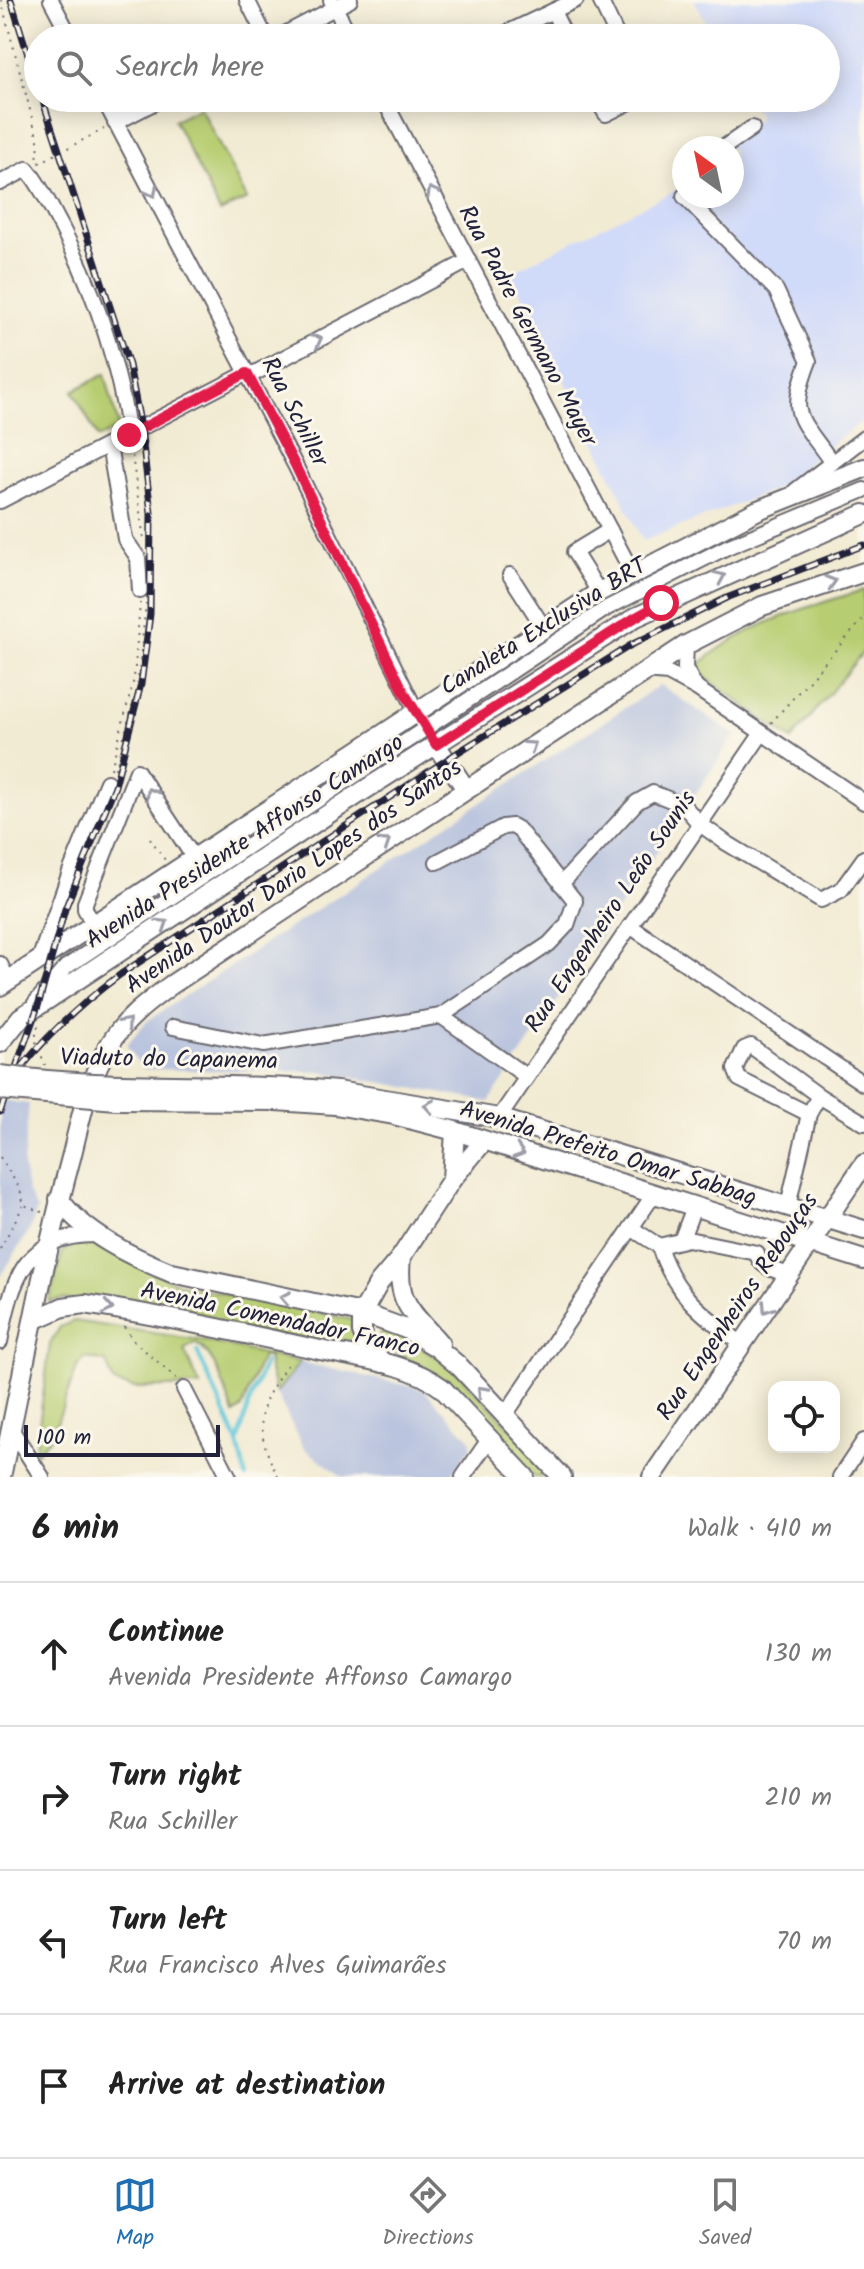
<!DOCTYPE html>
<html lang="en">
<head>
<meta charset="utf-8">
<style>
  :root { --surface:#fff; --page:#f6f6f6; --text:#222; --muted:#767676; --line:#e0e0e0; --accent:#1f6fb2 }
  body { margin:0; font-family:Kalam,sans-serif; background:var(--page); color:var(--text) }
  .controls { position:absolute; right:24px; bottom:24px; display:grid; overflow:hidden; border-radius:16px; box-shadow:0 4px 20px #0003 }
  .controls button { width:72px; height:72px; display:grid; place-items:center; padding:0; border:0; border-bottom:2px solid var(--line); background:var(--surface); color:var(--text); font:40px sans-serif }
  .compass { position:absolute; left:672px; top:136px; width:72px; height:72px; border-radius:50%; background:var(--surface); box-shadow:0 4px 20px #0003; rotate:327deg }
  .scale { position:absolute; left:24px; bottom:20px; width:196px; box-sizing:border-box; padding-left:8px; border:4px solid #22223b; border-top:0; font-size:22px; line-height:28px; white-space:nowrap; color:#22223b; -webkit-text-stroke:6px #fbf7ec; paint-order:stroke }
  .stop { position:absolute; width:24px; height:24px; margin:-18px; border:6px solid #e11d48; border-radius:50%; background:#fff }
  .stop.end { background:#e11d48; border-color:#fff; box-shadow:0 2px 8px #0008 }
  .list { margin:0; padding:0; list-style:none }
  h2 { display:flex; justify-content:space-between; align-items:center; height:104px; margin:0; padding:0 32px; font-size:34px }
  h2 small { font-size:26px; font-weight:400; color:var(--muted) }
  .list li { display:grid; grid-template-columns:52px 1fr auto; gap:24px; align-items:center; box-sizing:border-box; height:144px; padding:0 32px; border-top:2px solid var(--line) }
  .list b { display:block; font-size:30px; white-space:nowrap }
  .list p { margin:0; font-size:26px; white-space:nowrap; color:var(--muted) }
  .list em { font-size:26px; font-style:normal; color:var(--muted) }
  .icon { flex:none; width:44px; height:44px; fill:none; stroke:currentColor; stroke-width:2; stroke-linecap:round; stroke-linejoin:round }
  .map { position:relative; flex:none; width:864px; height:1477px; overflow:hidden }
  .search { position:absolute; background:var(--surface); box-shadow:0 4px 20px #0003; left:24px; right:24px; top:24px; height:88px; display:flex; align-items:center; gap:20px; box-sizing:border-box; padding:0 28px; border-radius:44px; color:var(--muted); font-size:30px }
  .sheet { height:680px; background:var(--surface) }
  nav { display:flex; justify-content:space-around; align-items:center; box-sizing:border-box; height:112px; border-top:2px solid var(--line); background:var(--surface); font-size:22px; color:var(--muted) }
  nav a { display:grid; justify-items:center; gap:4px }
  nav .on { color:var(--accent) }
  .map>svg:first-child { display:block }
  .built { fill:#d0daf9 }
  .industrial { fill:#bac4de }
  .green { fill:#b7cd71; stroke:#6c7856; stroke-width:2 }
  .lines { fill:none; stroke-linecap:round; stroke-linejoin:round }
  .stream { stroke:#5dc6d9; stroke-width:4 }
  .minor-casing { stroke:#6b6870; stroke-width:18 }
  .major-casing { stroke:#6b6870; stroke-width:22 }
  .path { stroke:#6b6870; stroke-width:2; stroke-dasharray:2 6; stroke-linecap:butt }
  .minor { stroke:#fff; stroke-width:14 }
  .major { stroke:#fff; stroke-width:18 }
  .rail-casing { stroke:#22223b; stroke-width:7 }
  .rail { stroke:#fbf7ec; stroke-width:4; stroke-dasharray:12; stroke-linecap:butt }
  .major-bridge-casing { stroke:#6b6870; stroke-width:22; stroke-linecap:butt }
  .major-bridge { stroke:#fff; stroke-width:18 }
  .oneway { stroke:#9c9ca7 }
  .route { stroke:#e11d48; stroke-width:10 }
  .labels { text-anchor:middle; dominant-baseline:central; stroke-width:6; stroke-linejoin:round; paint-order:stroke }
  .street-label { font-size:24px; fill:#22223b; stroke:#fbf7ec }
</style>
</head>
<body>
<div class="map">
<svg width="864" height="1477" viewBox="0 0 864 1477">
  <rect width="100%" height="100%" fill="#fbf7ec"/>
  <filter id="ink" filterUnits="userSpaceOnUse"><feTurbulence type="fractalNoise" baseFrequency=".0125" numOctaves="2"/><feDisplacementMap in="SourceGraphic" scale="16" xChannelSelector="R" yChannelSelector="G"/><feConvolveMatrix kernelMatrix="1 2 1 2 8 2 1 2 1" color-interpolation-filters="sRGB"/></filter>
  <filter id="wash" filterUnits="userSpaceOnUse"><feTurbulence type="fractalNoise" baseFrequency=".006" numOctaves="4" result="noise"/><feDisplacementMap in="SourceGraphic" scale="32" xChannelSelector="R" yChannelSelector="G"/><feGaussianBlur stdDeviation="1.8" result="paint"/><feColorMatrix in="noise" values="0 0 0 0 0 0 0 0 0 0 0 0 0 0 0 0 0 1.4 0 .05"/><feComposite in="paint" operator="in"/></filter>
  <g filter="url(#wash)">
    <rect width="100%" height="100%" fill="#f2ebd3"/>
    <polygon class="built" points="694,0 864,0 864,419 773,490 643,541 511,272 684,186 684,196 732,196 732,148 725,148 759,117 749,98 826,98 826,38 715,38"/>
    <g class="industrial">
      <polygon points="660,685 735,735 489,1102 323,1072 143,1069 126,1045 147,1021"/>
      <polygon points="0,1100 29,1104 23,1165 27,1191 37,1210 30,1229 0,1278"/>
      <polygon points="300,1362 419,1388 425,1391 471,1440 471,1447 450,1477 343,1477 304,1448 276,1393"/>
    </g>
    <g class="green">
      <polygon points="200,107 247,199 220,212 174,120"/>
      <polygon points="105,374 119,428 98,438 73,391"/>
      <path d="M864,590V651L792,740L694,669C741,625 804,608 864,590Z"/>
      <polygon points="92,1243 179,1284 354,1320 362,1352 63,1299 49,1302 62,1253 76,1244"/>
      <path d="M74,1321L194,1339L300,1362L276,1393L269,1367V1358L262,1356L242,1408L234,1414C225,1391 217,1355 195,1343L184,1350L200,1386L134,1388L114,1383L106,1362L86,1358L78,1365L52,1436L35,1454L50,1344L60,1327Z"/>
      <polygon points="389,1327 451,1366 558,1477 534,1477 445,1381 382,1345 379,1335 384,1329"/>
    </g>
    <g class="lines">
      <g class="stream">
        <polyline points="197,1351 238,1443 246,1477"/>
        <polyline points="238,1443 249,1403 265,1362"/>
      </g>
    </g>
  </g>
  <g filter="url(#ink)">
    <g class="lines">
      <g class="minor-casing">
        <g id="minor">
          <polyline points="51,0 71,38"/>
          <polyline points="247,0 266,38"/>
          <polyline points="331,0 351,38"/>
          <polyline points="600,0 618,38"/>
          <polyline points="553,11 566,38"/>
          <polyline points="277,38 350,0"/>
          <polyline points="496,38 576,0"/>
          <polyline points="103,98 295,465 421,721"/>
          <polyline points="383,98 633,574"/>
          <polyline points="596,98 606,114 638,98"/>
          <polyline points="115,123 163,98"/>
          <polyline points="723,148 752,128"/>
          <path d="M0,183L27,169C42,187 51,208 62,228C96,294 118,361 129,435"/>
          <path d="M684,196L776,290L809,361C787,418 800,416 832,463"/>
          <polyline points="109,445 125,539 138,558 140,591"/>
          <polyline points="795,491 864,438"/>
          <polyline points="0,501 247,373 255,373 468,261"/>
          <polyline points="510,575 544,628"/>
          <polyline points="599,592 574,552 610,530"/>
          <polyline points="686,645 685,668 696,688"/>
          <polyline points="644,671 668,673 696,688 864,802"/>
          <polyline points="437,862 503,827 512,826 519,830 575,901 567,925 549,944 441,1016"/>
          <polyline points="561,884 637,802 653,793 683,805 700,824 725,842 821,900 841,890 864,858"/>
          <polyline points="93,924 85,909 85,903 137,771 194,858"/>
          <polyline points="630,926 864,1084"/>
          <polyline points="39,960 70,872 107,782"/>
          <polyline points="0,964 8,980"/>
          <polyline points="35,1003 66,967 607,608 727,547 864,490"/>
          <polyline points="173,1027 263,1045 441,1016 527,1077"/>
          <polyline points="819,1096 864,1123"/>
          <polyline points="499,1118 762,733"/>
          <polyline points="788,1206 809,1114 819,1096 751,1046 744,1049 735,1069 739,1079 809,1114"/>
          <path d="M631,1228L659,1246L688,1239L757,1253C759,1268 776,1270 789,1275"/>
          <polyline points="682,1238 694,1207"/>
          <path d="M659,1246C675,1296 702,1314 742,1344"/>
          <path d="M0,1342C12,1279 25,1233 99,1235"/>
          <polyline points="184,1389 229,1477"/>
          <polyline points="505,1415 654,1194"/>
          <polyline points="11,1429 42,1477"/>
          <polyline points="463,1477 490,1438"/>
          <polyline points="840,1477 864,1441"/>
        </g>
      </g>
      <g class="major-casing">
        <g id="major">
          <polyline points="436,745 466,789"/>
          <polyline points="0,986 599,592 758,510 864,468"/>
          <polyline points="0,1043 21,1017 38,1006 363,791 636,617 864,514"/>
          <polyline points="337,1091 499,1118 864,1230"/>
          <polyline points="335,1105 394,1115 455,1131 864,1260"/>
          <polyline points="452,1179 455,1131"/>
          <path d="M59,1199C84,1234 132,1257 172,1273L362,1313L406,1329L436,1347L460,1367L562,1477"/>
          <path d="M401,1257C396,1304 411,1310 440,1344"/>
          <path d="M34,1320L63,1307L85,1304C164,1316 242,1333 320,1350C361,1359 408,1362 442,1388L525,1477"/>
          <polyline points="383,1363 366,1343 362,1332 362,1313 379,1283 401,1257 452,1179 484,1141"/>
          <path d="M1,1477C24,1369 43,1260 72,1154C81,1117 89,1076 110,1044C125,1019 148,1002 171,985L686,645L762,606L864,572"/>
          <polyline points="652,1477 864,1164"/>
        </g>
      </g>
      <g class="path">
        <polyline points="1,0 39,144 37,160"/>
        <polyline points="39,163 104,129"/>
        <polyline points="131,448 144,540"/>
        <polyline points="771,723 864,618"/>
        <polyline points="111,769 134,679 140,603"/>
        <polyline points="115,769 137,690 146,603"/>
        <polyline points="150,838 165,860"/>
        <polyline points="38,1026 35,1039 45,1065"/>
        <polyline points="0,1157 20,1189 24,1205 42,1212"/>
        <polyline points="0,1249 23,1206"/>
        <polyline points="124,1327 134,1341 176,1378"/>
        <path d="M278,1477C253,1426 256,1407 290,1361"/>
      </g>
      <use href="#minor" class="minor"/>
      <use href="#major" class="major"/>
      <g class="rail-casing">
        <g id="rail">
          <polyline points="11,0 38,87"/>
          <path d="M21,1068C51,1031 83,1002 121,974L460,751L631,645L729,597L864,545"/>
          <polyline points="0,1112 38,1006 65,909 115,786 141,684 150,614 151,513 141,428 129,365 42,98"/>
        </g>
      </g>
      <use href="#rail" class="rail"/>
      <g class="major-bridge-casing">
        <g id="major-bridge">
          <path d="M0,1075C112,1090 225,1081 337,1091"/>
          <polyline points="0,1090 116,1100 276,1101 335,1105"/>
        </g>
      </g>
      <use href="#major-bridge" class="major-bridge"/>
    </g>
    <defs><path id="oneway-chevron" d="M-2-3.5L2.5 0L-2 3.5" fill="none" stroke-width="1.6" stroke-linecap="round" stroke-linejoin="round" transform="scale(2)"/></defs>
    <g class="oneway">
      <use href="#oneway-chevron" transform="translate(152 192) rotate(62)"/>
      <use href="#oneway-chevron" transform="translate(432 192) rotate(-118)"/>
      <use href="#oneway-chevron" transform="translate(317 340) rotate(-28)"/>
      <use href="#oneway-chevron" transform="translate(720 577) rotate(-24)"/>
      <use href="#oneway-chevron" transform="translate(831 582) rotate(-17)"/>
      <use href="#oneway-chevron" transform="translate(531 746) rotate(-34)"/>
      <use href="#oneway-chevron" transform="translate(151 793) rotate(-123)"/>
      <use href="#oneway-chevron" transform="translate(385 843) rotate(-34)"/>
      <use href="#oneway-chevron" transform="translate(163 924) rotate(-33)"/>
      <use href="#oneway-chevron" transform="translate(126 1023) rotate(-49)"/>
      <use href="#oneway-chevron" transform="translate(429 1106) rotate(-170)"/>
      <use href="#oneway-chevron" transform="translate(519 1152) rotate(17)"/>
      <use href="#oneway-chevron" transform="translate(285 1298) rotate(-169)"/>
      <use href="#oneway-chevron" transform="translate(108 1308) rotate(10)"/>
      <use href="#oneway-chevron" transform="translate(767 1308) rotate(124)"/>
      <use href="#oneway-chevron" transform="translate(482 1391) rotate(-133)"/>
    </g>
  </g>
  <g class="lines" filter="url(#ink)">
    <polyline class="route" points="129,435 247,373 295,465 404,692 436,745 636,617 661,603"/>
  </g>
  <g class="labels">
    <g class="street-label">
      <text transform="translate(527 326) rotate(62)">Rua Padre Germano Mayer</text>
      <text transform="translate(294 412) rotate(63)">Rua Schiller</text>
      <text transform="translate(544 627) rotate(-32)">Canaleta Exclusiva BRT</text>
      <text transform="translate(245 842) rotate(-33)">Avenida Presidente Affonso Camargo</text>
      <text transform="translate(294 877) rotate(-34)">Avenida Doutor Dario Lopes dos Santos</text>
      <text transform="translate(611 912) rotate(-56)">Rua Engenheiro Leão Sounis</text>
      <text transform="translate(169 1060) rotate(1)">Viaduto do Capanema</text>
      <text transform="translate(608 1154) rotate(17)">Avenida Prefeito Omar Sabbag</text>
      <text transform="translate(738 1307) rotate(-56)">Rua Engenheiros Rebouças</text>
      <text transform="translate(280 1320) rotate(12)">Avenida Comendador Franco</text>
    </g>
  </g>
</svg>
<div class="controls">
<button><svg class="icon" aria-label="locate" viewBox="0 0 24 24"><circle cx="12" cy="12" r="6"/><path d="M12 2v4M12 18v4M2 12h4M18 12h4"/></svg></button>
</div>
<svg class="compass" viewBox="-18 -18 36 36"><path d="M0-13l5 13h-10z" fill="#e53935"/><path d="M0 13l5-13h-10z" fill="#767676"/></svg>
<div class="scale">100 m</div>
<div class="stop" style="left:661px;top:603px"></div>
<div class="stop end" style="left:129px;top:435px"></div>
<div class="search"><svg class="icon" aria-label="search" viewBox="0 0 24 24"><circle cx="10" cy="10" r="6"/><path d="M15 15l6 6"/></svg>Search here</div>
</div>
<section class="sheet">
<h2>6 min<small>Walk · 410 m</small></h2>
<ul class="list">
<li><svg class="icon" aria-label="ahead" viewBox="0 0 24 24"><path d="M12 20V5M6 11l6-6 6 6"/></svg><div><b>Continue</b><p>Avenida Presidente Affonso Camargo</p></div><em>130 m</em></li>
<li><svg class="icon" aria-label="right" viewBox="0 0 24 24"><path d="M7 20v-9h11M14 6l5 5-5 5"/></svg><div><b>Turn right</b><p>Rua Schiller</p></div><em>210 m</em></li>
<li><svg class="icon" aria-label="left" viewBox="0 0 24 24"><path d="M17 20v-9H6M10 6l-5 5 5 5"/></svg><div><b>Turn left</b><p>Rua Francisco Alves Guimarães</p></div><em>70 m</em></li>
<li><svg class="icon" aria-label="arrive" viewBox="0 0 24 24"><path d="M6 21V4h12l-3 4 3 4H6"/></svg><div><b>Arrive at destination</b></div></li>
</ul>
</section>
<nav>
<a class="on"><svg class="icon" aria-label="map" viewBox="0 0 24 24"><path d="M3 6l6-2 6 2 6-2v14l-6 2-6-2-6 2zM9 4v14M15 6v14"/></svg>Map</a>
<a><svg class="icon" aria-label="directions" viewBox="0 0 24 24"><path d="M12 3l9 9-9 9-9-9zM9 14v-3h6M13 9l2 2-2 2"/></svg>Directions</a>
<a><svg class="icon" aria-label="saved" viewBox="0 0 24 24"><path d="M7 4h10v16l-5-4-5 4z"/></svg>Saved</a>
</nav>
</body>
</html>
